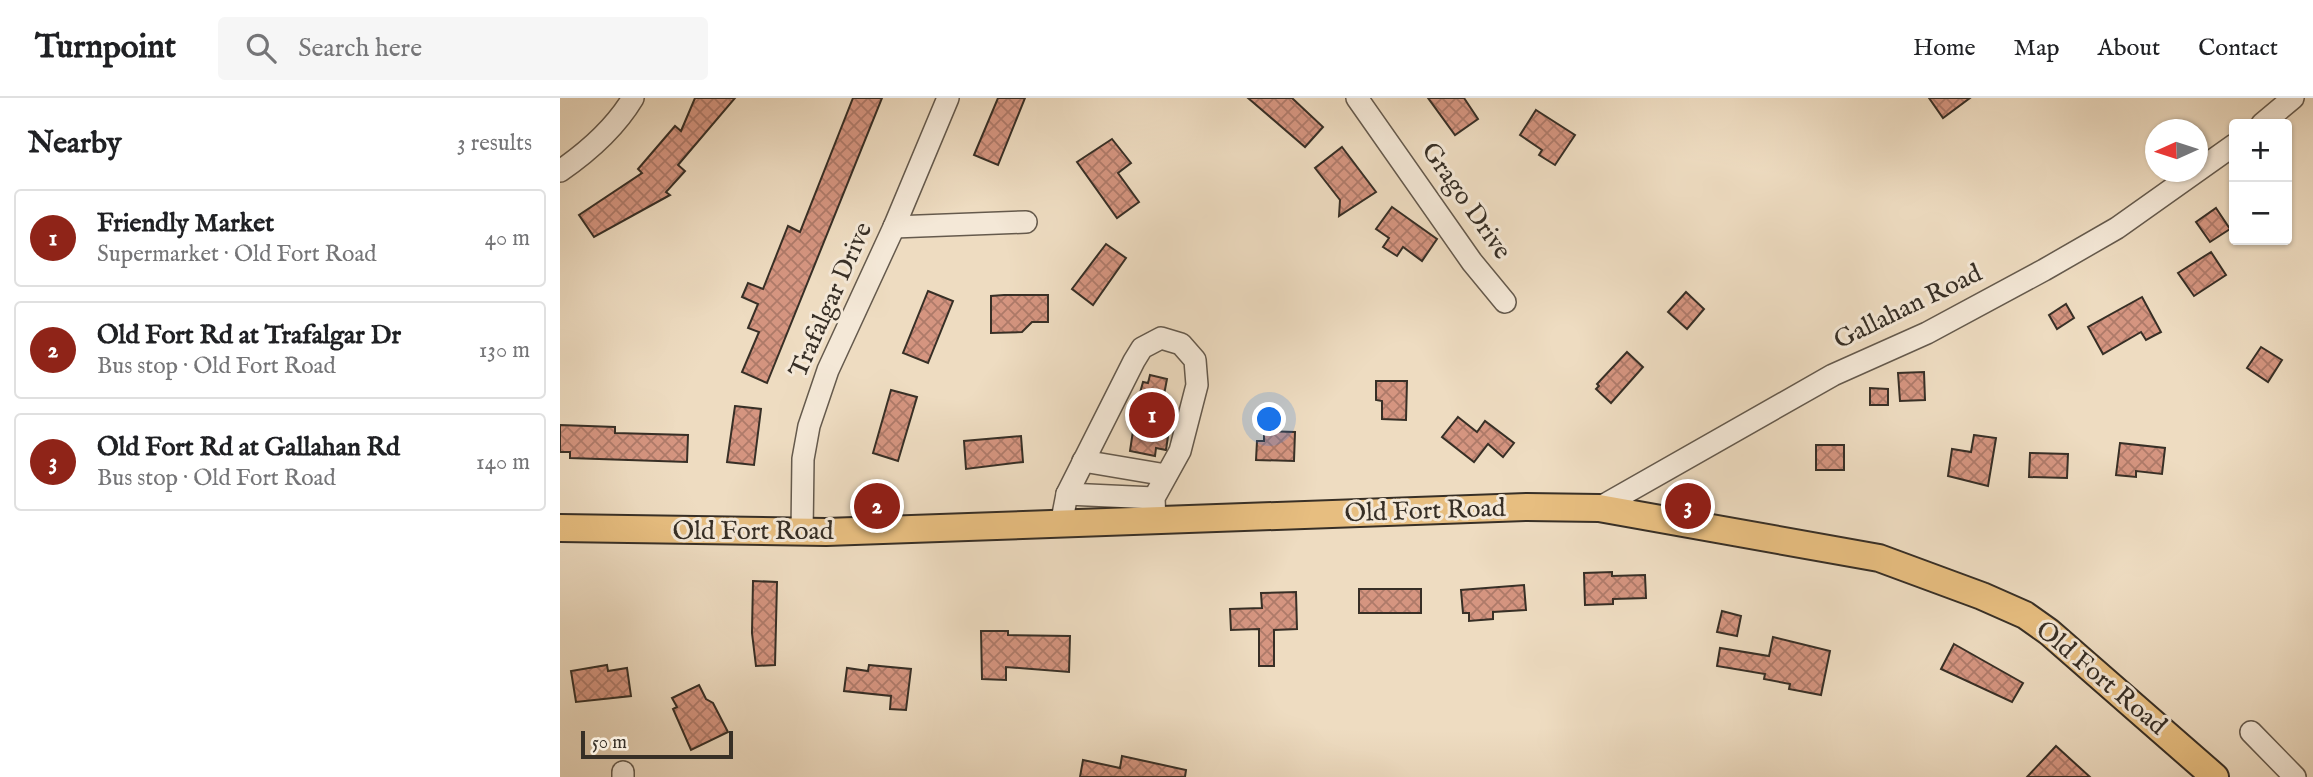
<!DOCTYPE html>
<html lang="en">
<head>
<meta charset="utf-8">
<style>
  :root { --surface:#fff; --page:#f6f6f6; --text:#202124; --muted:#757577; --line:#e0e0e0; --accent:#8f2418 }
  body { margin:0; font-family:"IM FELL English",serif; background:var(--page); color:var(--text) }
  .controls { position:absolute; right:21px; top:21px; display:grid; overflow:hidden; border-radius:7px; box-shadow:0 2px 5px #0004 }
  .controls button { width:63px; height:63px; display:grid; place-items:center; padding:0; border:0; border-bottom:2px solid var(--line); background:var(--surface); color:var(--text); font:35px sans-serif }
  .compass { position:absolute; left:1585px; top:21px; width:63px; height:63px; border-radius:50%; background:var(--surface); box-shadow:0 2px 5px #0004; rotate:267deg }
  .scale { position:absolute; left:21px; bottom:18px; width:152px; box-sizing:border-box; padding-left:7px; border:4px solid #372f26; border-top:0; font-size:19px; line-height:24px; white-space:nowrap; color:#372f26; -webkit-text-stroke:5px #f4e8d7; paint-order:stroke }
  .you { position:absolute; left:710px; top:322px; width:24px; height:24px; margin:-18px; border:5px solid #fff; border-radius:50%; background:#1a73e8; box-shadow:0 0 0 10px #1a73e833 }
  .badge { display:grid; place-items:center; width:46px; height:46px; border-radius:50%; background:var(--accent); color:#fff; font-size:23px; font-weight:700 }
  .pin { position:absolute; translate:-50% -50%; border:4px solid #fff; box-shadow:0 2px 7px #0006 }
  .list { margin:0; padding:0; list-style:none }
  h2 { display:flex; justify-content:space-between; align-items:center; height:91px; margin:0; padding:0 28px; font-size:30px }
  h2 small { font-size:23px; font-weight:400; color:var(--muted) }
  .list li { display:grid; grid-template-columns:46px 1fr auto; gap:21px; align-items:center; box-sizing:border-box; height:98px; margin:0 14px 14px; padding:0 14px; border:2px solid var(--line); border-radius:7px }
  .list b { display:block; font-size:26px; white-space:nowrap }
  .list p { margin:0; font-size:23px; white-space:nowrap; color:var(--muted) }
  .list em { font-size:23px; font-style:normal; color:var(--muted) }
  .icon { flex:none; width:38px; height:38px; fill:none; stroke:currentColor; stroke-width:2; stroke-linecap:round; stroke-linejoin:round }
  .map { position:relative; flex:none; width:1753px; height:679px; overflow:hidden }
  header { display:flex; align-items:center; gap:42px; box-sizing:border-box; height:98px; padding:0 35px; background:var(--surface); border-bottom:2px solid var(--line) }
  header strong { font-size:33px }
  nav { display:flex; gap:38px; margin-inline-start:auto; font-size:24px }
  .search { width:490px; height:63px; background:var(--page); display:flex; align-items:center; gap:18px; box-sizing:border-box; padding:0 24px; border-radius:7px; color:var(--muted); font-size:26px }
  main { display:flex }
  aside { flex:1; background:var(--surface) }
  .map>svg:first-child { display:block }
  .building { fill:url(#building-cross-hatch); stroke:#372f26; stroke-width:2 }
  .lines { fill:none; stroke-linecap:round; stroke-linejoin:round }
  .minor-casing { stroke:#655a4d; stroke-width:24 }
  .major-casing { stroke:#372f26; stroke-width:30 }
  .minor { stroke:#f4e8d7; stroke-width:21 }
  .major { stroke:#e7be80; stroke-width:26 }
  .labels { text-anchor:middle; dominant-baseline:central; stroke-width:6; stroke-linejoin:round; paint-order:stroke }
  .street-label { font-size:26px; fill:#372f26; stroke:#f4e8d7 }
</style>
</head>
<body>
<header>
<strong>Turnpoint</strong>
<div class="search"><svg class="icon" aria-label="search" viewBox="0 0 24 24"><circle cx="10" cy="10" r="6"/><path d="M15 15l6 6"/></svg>Search here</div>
<nav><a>Home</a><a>Map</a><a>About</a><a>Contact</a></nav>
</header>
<main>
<aside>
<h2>Nearby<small>3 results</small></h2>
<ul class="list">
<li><span class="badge">1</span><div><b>Friendly Market</b><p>Supermarket · Old Fort Road</p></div><em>40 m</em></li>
<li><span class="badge">2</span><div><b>Old Fort Rd at Trafalgar Dr</b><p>Bus stop · Old Fort Road</p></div><em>130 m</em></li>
<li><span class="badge">3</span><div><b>Old Fort Rd at Gallahan Rd</b><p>Bus stop · Old Fort Road</p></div><em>140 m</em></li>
</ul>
</aside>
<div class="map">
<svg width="1753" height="679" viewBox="0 0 1753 679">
  <defs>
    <pattern id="building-cross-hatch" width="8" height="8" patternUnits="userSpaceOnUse" patternTransform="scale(1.75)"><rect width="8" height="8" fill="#d59580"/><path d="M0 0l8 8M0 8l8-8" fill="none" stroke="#ae7a69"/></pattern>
  </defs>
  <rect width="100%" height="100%" fill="#eedcc1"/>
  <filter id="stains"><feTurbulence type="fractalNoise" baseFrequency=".00286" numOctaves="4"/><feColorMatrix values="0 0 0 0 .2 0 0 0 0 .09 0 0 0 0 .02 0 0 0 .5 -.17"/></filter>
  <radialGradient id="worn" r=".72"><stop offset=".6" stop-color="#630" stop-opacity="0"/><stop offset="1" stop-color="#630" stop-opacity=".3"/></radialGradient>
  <g class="building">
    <polygon points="135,0 175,0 118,67 125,73 106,94 110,97 34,139 19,117 82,75 78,71 115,28 121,33"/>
    <polygon points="293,0 322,0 207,285 182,274 199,234 188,230 198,206 182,199 188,185 203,191 228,128 240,134"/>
    <polygon points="438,0 465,0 438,67 414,57"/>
    <polygon points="688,0 732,0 763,29 745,49"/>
    <polygon points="868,0 904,0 918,21 895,37"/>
    <polygon points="1369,0 1410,0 1383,20"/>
    <polygon points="976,12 1015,37 995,67 979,57 982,52 960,37"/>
    <polygon points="552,41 571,65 558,75 579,104 557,120 517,64"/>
    <polygon points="782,49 816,94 779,118 780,102 755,70"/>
    <polygon points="832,109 877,141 862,163 843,149 837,158 823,149 829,140 816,131"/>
    <polygon points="1656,110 1670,131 1650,144 1636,124"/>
    <polygon points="546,146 566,160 533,207 512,191"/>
    <polygon points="1651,154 1666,177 1634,198 1618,175"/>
    <polygon points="368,193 393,203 368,265 343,255"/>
    <polygon points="1126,194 1144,211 1127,231 1108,214"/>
    <polygon points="444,197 488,197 488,224 472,224 462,234 431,235 431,198"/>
    <polygon points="1582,199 1601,234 1586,242 1581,234 1543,256 1528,229"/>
    <polygon points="1506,206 1514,220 1497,231 1489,217"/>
    <polygon points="1701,249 1722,262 1708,284 1687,270"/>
    <polygon points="1067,254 1083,269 1051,305 1036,291 1039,288 1037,286"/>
    <polygon points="1364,274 1365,302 1340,303 1338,275"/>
    <polygon points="590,277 607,281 603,302 613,304 606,352 596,350 595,358 570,353 577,306 583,284 588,285"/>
    <polygon points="816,283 847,283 846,322 822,321 822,303 816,302"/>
    <polygon points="1310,290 1328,291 1328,307 1310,307"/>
    <polygon points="331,292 357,299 338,363 313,355"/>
    <polygon points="175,308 201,311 194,367 167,364"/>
    <polygon points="898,319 917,334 925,323 954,345 943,359 928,346 914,364 882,339"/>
    <polygon points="0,327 55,329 55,335 128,337 127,364 10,360 10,354 0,354"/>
    <polygon points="704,333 735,334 734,363 696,362 697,343 704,343"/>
    <polygon points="1414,337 1436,340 1428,388 1388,378 1392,351 1411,354"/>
    <polygon points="461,338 463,364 406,371 404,343"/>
    <polygon points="1560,345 1605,350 1602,376 1576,373 1576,379 1556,377"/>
    <rect x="1256" y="347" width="28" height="25"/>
    <polygon points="1470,355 1508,356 1507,380 1469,379"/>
    <polygon points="1052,474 1052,478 1085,477 1086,500 1053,501 1053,506 1025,507 1024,475"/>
    <polygon points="193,483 217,484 215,567 196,568 192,535"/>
    <polygon points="964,487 966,512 933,514 933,521 909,523 909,515 903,515 901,492"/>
    <rect x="799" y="491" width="62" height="24"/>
    <polygon points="736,494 737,531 714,532 714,568 699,568 699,531 671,532 670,511 702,510 701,495"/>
    <polygon points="1162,513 1181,518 1177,538 1157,534"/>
    <polygon points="421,533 448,533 448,537 510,538 509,574 446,569 446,582 422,581"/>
    <polygon points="1213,539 1270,553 1261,597 1229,591 1230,586 1204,581 1205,576 1157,568 1160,550 1209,558"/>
    <polygon points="1394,546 1463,585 1452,604 1381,571"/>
    <polygon points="47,567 48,573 67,570 71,598 16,604 11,573"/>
    <polygon points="309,567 351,571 346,612 330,611 331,598 284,593 287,570 308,573"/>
    <polygon points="139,587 146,601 153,605 168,634 131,652 113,611 117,609 112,600"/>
    <polygon points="1496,648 1530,679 1467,679"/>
    <polygon points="562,658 626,672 625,679 520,679 523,662 560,670"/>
  </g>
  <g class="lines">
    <g class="minor-casing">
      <g id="minor">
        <polyline points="797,0 912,164 945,204"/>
        <polyline points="1702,26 1733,0"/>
        <path d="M0,73C29,53 55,30 73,0"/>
        <polyline points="334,129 466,124"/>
        <polyline points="523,363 606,377"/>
        <polyline points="507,396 594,400"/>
        <polyline points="1039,410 1273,277 1367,235 1484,172 1557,130 1674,47"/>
        <polyline points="501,427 507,396 574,263 582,250 601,240 621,246 635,262 637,287 620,353 594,400 595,423"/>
        <polyline points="242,435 243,361 249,328 268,272 334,129 388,0"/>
        <polyline points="1691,634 1735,679"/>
        <polyline points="63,679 63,674"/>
      </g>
    </g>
    <g class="major-casing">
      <polyline id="major" points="0,430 266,434 967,409 1039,410 1319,460 1422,498 1465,517 1489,534 1655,679"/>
    </g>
    <use href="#minor" class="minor"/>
    <use href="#major" class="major"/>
  </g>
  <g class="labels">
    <g class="street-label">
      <text transform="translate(906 103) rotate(55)">Grago Drive</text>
      <text transform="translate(271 202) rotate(-66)">Trafalgar Drive</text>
      <text transform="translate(1348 209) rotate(-26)">Gallahan Road</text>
      <text transform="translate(865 413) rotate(-2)">Old Fort Road</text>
      <text x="193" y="433">Old Fort Road</text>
      <text transform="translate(1541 580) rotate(40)">Old Fort Road</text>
    </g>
  </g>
  <rect width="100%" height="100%" filter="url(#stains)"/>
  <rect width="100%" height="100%" fill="url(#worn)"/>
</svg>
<div class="controls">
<button>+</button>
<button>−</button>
</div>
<svg class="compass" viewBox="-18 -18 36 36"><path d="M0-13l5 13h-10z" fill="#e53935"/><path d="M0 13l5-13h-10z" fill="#757577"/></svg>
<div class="scale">50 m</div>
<div class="you"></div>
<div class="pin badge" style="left:592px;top:317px">1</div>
<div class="pin badge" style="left:317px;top:408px">2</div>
<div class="pin badge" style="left:1128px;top:408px">3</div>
</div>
</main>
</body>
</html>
